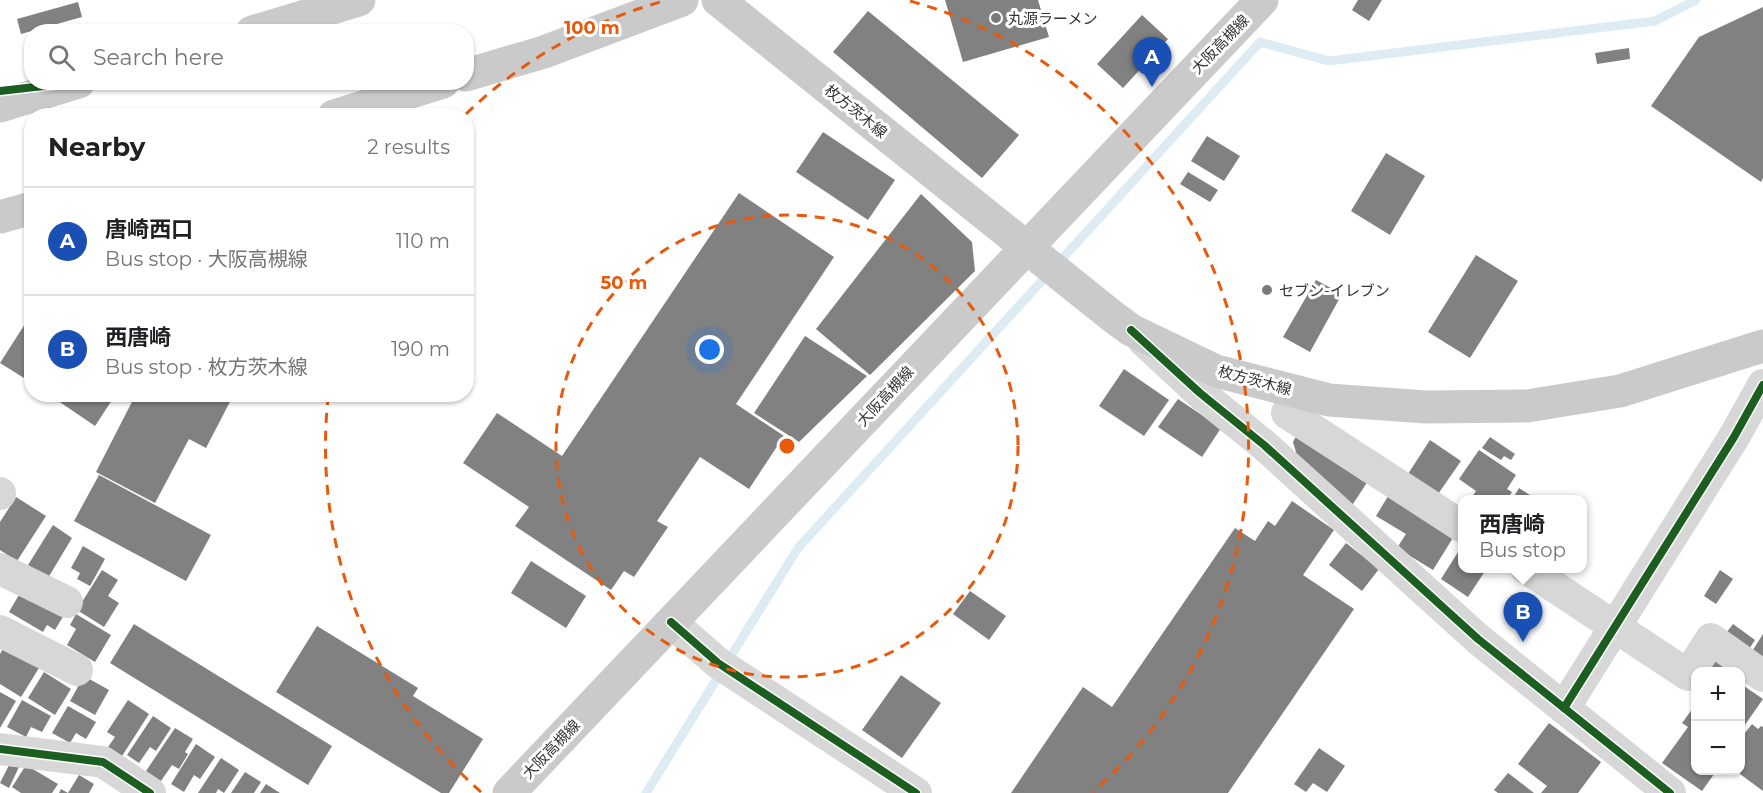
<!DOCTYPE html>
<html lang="en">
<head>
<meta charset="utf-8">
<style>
  :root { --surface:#fff; --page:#f2f2f2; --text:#202124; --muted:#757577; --line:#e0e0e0; --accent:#7a7a7a }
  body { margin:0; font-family:Montserrat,"Noto Sans JP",sans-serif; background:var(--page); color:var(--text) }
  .controls { position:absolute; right:18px; bottom:18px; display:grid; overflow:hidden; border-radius:12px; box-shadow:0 2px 4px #0004 }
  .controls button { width:54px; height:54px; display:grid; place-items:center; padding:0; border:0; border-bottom:2px solid var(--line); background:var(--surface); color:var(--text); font:30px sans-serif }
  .you { position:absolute; left:710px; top:350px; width:21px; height:21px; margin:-15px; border:4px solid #fff; border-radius:50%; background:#1a73e8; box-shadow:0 0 0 9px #1a73e833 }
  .badge { display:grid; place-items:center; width:39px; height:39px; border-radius:50%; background:var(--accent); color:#fff; font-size:20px; font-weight:700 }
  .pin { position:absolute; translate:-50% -50px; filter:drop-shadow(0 2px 3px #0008) }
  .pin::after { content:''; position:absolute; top:32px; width:21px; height:18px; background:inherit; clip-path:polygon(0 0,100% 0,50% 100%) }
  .popup { position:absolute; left:1458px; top:495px; width:129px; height:78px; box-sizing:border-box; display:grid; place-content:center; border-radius:12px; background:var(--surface); filter:drop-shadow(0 2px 4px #0005); font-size:20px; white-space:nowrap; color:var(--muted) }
  .popup b { font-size:22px; color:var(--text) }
  .popup::after { content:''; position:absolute; left:50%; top:100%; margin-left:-12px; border:12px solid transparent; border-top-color:var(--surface) }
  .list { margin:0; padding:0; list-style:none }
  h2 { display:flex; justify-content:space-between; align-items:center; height:78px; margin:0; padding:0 24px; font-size:26px }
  h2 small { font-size:20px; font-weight:400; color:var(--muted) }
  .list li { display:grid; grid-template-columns:39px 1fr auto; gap:18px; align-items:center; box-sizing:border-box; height:108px; padding:0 24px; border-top:2px solid var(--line) }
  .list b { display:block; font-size:22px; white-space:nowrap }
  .list p { margin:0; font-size:20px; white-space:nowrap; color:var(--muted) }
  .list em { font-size:20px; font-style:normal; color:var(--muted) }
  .icon { flex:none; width:33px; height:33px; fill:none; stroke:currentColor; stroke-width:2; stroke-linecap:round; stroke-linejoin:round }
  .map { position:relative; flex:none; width:1763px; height:793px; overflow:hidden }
  .search { position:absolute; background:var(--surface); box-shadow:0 2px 4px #0004; left:24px; top:24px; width:450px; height:66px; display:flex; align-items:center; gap:15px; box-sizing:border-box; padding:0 21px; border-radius:24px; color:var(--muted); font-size:22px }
  .panel { position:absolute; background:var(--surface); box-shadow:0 2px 4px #0004; left:24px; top:108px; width:450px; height:294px; border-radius:24px }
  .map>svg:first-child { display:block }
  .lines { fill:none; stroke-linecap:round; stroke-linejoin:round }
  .stream { stroke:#ddebf3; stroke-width:9 }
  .building { fill:#818181 }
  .minor { stroke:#d7d7d7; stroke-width:32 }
  .major { stroke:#cacaca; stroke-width:33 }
  .cycleway-casing { stroke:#fff; stroke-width:11 }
  .cycleway { stroke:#1b5e20; stroke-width:8 }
  .ring { fill:none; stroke:#e8590c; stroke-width:3; stroke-dasharray:10 8 }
  .poi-dot { fill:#7a7a7a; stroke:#fff; stroke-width:2 }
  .labels { text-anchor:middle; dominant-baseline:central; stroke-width:6; stroke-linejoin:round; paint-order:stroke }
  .poi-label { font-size:15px; fill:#333; stroke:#fff; text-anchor:start }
  .street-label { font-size:15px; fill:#333; stroke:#fff }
  .centre { fill:#e8590c; stroke:#fff; stroke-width:3 }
  .ring-label { font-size:18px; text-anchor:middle; font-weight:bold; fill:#e8590c; stroke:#fff; stroke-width:6; stroke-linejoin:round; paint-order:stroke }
</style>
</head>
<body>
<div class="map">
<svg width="1763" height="793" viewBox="0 0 1763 793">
  <rect width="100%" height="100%" fill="#fff"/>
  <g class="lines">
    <polyline class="stream" points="646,793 798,548 1260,42 1329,61 1655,21 1696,0"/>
  </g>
  <g class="building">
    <polygon points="945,0 1038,0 1049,37 963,62"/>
    <polygon points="1358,0 1382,0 1369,21 1352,10"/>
    <polygon points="78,2 82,17 21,34 17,19"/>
    <polygon points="1763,7 1763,178 1761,182 1651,106 1699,37"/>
    <polygon points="868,11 1019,135 982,178 833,52"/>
    <polygon points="1142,15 1168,39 1123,88 1097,64"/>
    <polygon points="1629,48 1630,59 1597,64 1595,53"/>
    <polygon points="823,132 895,180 868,220 796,172"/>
    <polygon points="1207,136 1240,156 1224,181 1191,161"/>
    <polygon points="1386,153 1425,176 1390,235 1351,211"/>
    <polygon points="1188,172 1218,190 1210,202 1180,184"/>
    <polygon points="739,193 834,257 736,404 784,436 749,489 700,457 657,521 668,527 634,577 624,571 611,590 515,526 529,507 463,463 497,413 562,456"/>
    <polygon points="921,194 972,242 975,271 870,375 816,329"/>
    <polygon points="1476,255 1518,281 1470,358 1428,332"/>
    <polygon points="1316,280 1342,294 1310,352 1283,337"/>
    <polygon points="32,313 32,383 0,363"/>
    <polygon points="805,336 867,376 799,442 754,413"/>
    <polygon points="1124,369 1169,400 1144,436 1099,406"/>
    <polygon points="48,394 116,394 95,426"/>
    <polygon points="136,394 234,394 206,448 189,439 155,503 96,472"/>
    <polygon points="1178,399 1221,428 1202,457 1158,427"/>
    <polygon points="1299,431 1368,481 1351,507 1301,469 1293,442"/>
    <polygon points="1490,437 1515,454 1511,460 1504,456 1501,460 1482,448"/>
    <polygon points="1430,440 1461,461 1436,497 1406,477"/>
    <polygon points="1479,450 1516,475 1507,489 1512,492 1507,500 1470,500 1476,491 1459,479"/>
    <polygon points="99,475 211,535 186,581 74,521"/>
    <polygon points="1519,488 1538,500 1512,500"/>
    <polygon points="1390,493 1456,533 1433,570 1397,548 1406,534 1376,516"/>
    <polygon points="16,497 46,516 17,561 0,550 0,522"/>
    <polygon points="1292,501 1334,530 1303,575 1354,609 1228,793 1011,793 1083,687 1112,707 1235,528 1255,541 1268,521 1275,526"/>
    <polygon points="53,525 72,538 48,578 28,565"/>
    <polygon points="1346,543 1379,569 1362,591 1329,565"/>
    <polygon points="83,546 105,559 90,586 77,579 80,573 71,568"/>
    <polygon points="1460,549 1463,551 1463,568 1487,568 1468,597 1441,579"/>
    <polygon points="531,561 586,596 566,628 511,593"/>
    <polygon points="102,570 118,580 108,596 119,603 104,627 77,610"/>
    <polygon points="1720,570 1733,579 1716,604 1704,596"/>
    <polygon points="24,586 67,610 55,630 47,625 43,632 9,612"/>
    <polygon points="970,591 1006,616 989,640 953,614"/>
    <polygon points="76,614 111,635 95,662 67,645 76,629 70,625"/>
    <polygon points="134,624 332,746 308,785 110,663"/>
    <polygon points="1733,624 1755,640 1746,654 1723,637"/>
    <polygon points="317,626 418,688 413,696 483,739 449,793 441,793 276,692"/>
    <polygon points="1763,634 1763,661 1751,653"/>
    <polygon points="4,647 39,668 21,697 0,684 0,654"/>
    <polygon points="1717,651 1747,675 1741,684 1763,699 1740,732 1740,672 1703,672"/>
    <polygon points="44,672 71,689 55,715 28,698"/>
    <polygon points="901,675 941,703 902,758 862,730"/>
    <polygon points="84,676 109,690 95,715 70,701"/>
    <polygon points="0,692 16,701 0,728"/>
    <polygon points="22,700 51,716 42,732 31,727 26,737 7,727"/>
    <polygon points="128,700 149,714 122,756 108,747 115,737 107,732"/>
    <polygon points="1696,704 1696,770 1717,770 1702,791 1662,763 1688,727 1682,723"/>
    <polygon points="68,706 96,722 86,739 76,733 70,743 52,733"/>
    <polygon points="153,716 171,728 156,751 150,747 139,763 127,755"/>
    <polygon points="1549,723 1601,762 1578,793 1541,793 1547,786 1518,764"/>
    <polygon points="1752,724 1758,729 1761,726 1763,727 1763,791 1740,774 1740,739"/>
    <polygon points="175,728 193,739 185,752 188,754 179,769 172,765 161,781 146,771"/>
    <polygon points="196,744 215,757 200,779 194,775 184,792 171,784"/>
    <polygon points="1319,748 1345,766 1327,792 1313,783 1306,792 1294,784"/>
    <polygon points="221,758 239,770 224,793 218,789 216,793 198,793"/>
    <polygon points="11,761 20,765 9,788 0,783"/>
    <polygon points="26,765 58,784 52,793 21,793 12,787"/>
    <polygon points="245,772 261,782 254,793 231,793"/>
    <polygon points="1508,773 1534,793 1498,793 1494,790"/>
    <polygon points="79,775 94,784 89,793 59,793 61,789 68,793"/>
    <polygon points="266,784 280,793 260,793"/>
  </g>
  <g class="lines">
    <g class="minor">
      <polyline points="1143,340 1200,393 1264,445 1478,639 1670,793"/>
      <polyline points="1287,413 1463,527"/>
      <polyline points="0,494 0,493"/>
      <polyline points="1526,568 1688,675 1711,639 1763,676"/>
      <polyline points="0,569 67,602"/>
      <polyline points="671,622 718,663 916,793"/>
      <polyline points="0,631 77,670"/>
      <polyline points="1564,708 1734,437 1763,385"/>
      <polyline points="0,749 103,762 150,793"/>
    </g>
    <g class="major">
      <polyline points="718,0 1112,316 1131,330 1216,371 1329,400 1426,407 1527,406 1620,391 1763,346"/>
      <polyline points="252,32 359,0"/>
      <polyline points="466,75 544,52 682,0"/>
      <polyline points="0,106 79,82"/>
      <polyline points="334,116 443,82"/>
      <polyline points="0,217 32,208"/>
      <polyline points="509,793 1262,0"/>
    </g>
    <g class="cycleway-casing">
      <g id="cycleway">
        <polyline points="0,91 78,82"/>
        <polyline points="1131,330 1200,393 1264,445 1478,639 1670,793"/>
        <polyline points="671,622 718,663 916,793"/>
        <polyline points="1564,708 1734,437 1763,385"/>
        <polyline points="0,749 103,762 150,793"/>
      </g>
    </g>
    <use href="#cycleway" class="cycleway"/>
  </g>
  <g class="ring">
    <circle cx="787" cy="446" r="231"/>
    <path d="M481 792A462 462 0 0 1 328 398M466 114A462 462 0 0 1 664 1M910 1A462 462 0 0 1 1093 792"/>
  </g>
  <g class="poi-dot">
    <circle cx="996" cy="18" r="6"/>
    <circle cx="1267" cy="290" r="6"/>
  </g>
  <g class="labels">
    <g class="poi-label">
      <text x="1008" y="18">丸源ラーメン</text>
      <text x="1279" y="290">セブン-イレブン</text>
    </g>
    <g class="street-label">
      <text transform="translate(1220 44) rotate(-46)">大阪高槻線</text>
      <text transform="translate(856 111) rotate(39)">枚方茨木線</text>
      <text transform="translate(1255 380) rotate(15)">枚方茨木線</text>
      <text transform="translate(885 396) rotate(-47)">大阪高槻線</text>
      <text transform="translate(551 749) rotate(-46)">大阪高槻線</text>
    </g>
  </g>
  <circle cx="787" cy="446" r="9" class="centre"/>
  <g class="ring-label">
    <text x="592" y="34">100 m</text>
    <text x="624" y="289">50 m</text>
  </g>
</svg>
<div class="controls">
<button>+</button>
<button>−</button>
</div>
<div class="you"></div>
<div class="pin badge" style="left:1152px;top:87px;background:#1a4fb4">A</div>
<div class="pin badge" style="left:1523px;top:642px;background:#1a4fb4">B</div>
<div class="popup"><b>西唐崎</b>Bus stop</div>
<div class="search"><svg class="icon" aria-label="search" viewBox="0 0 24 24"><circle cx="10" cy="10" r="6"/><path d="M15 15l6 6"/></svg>Search here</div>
<section class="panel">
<h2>Nearby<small>2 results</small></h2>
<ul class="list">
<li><span class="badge" style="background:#1a4fb4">A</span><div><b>唐崎西口</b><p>Bus stop · 大阪高槻線</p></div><em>110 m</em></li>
<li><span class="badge" style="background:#1a4fb4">B</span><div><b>西唐崎</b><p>Bus stop · 枚方茨木線</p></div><em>190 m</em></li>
</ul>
</section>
</div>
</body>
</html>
